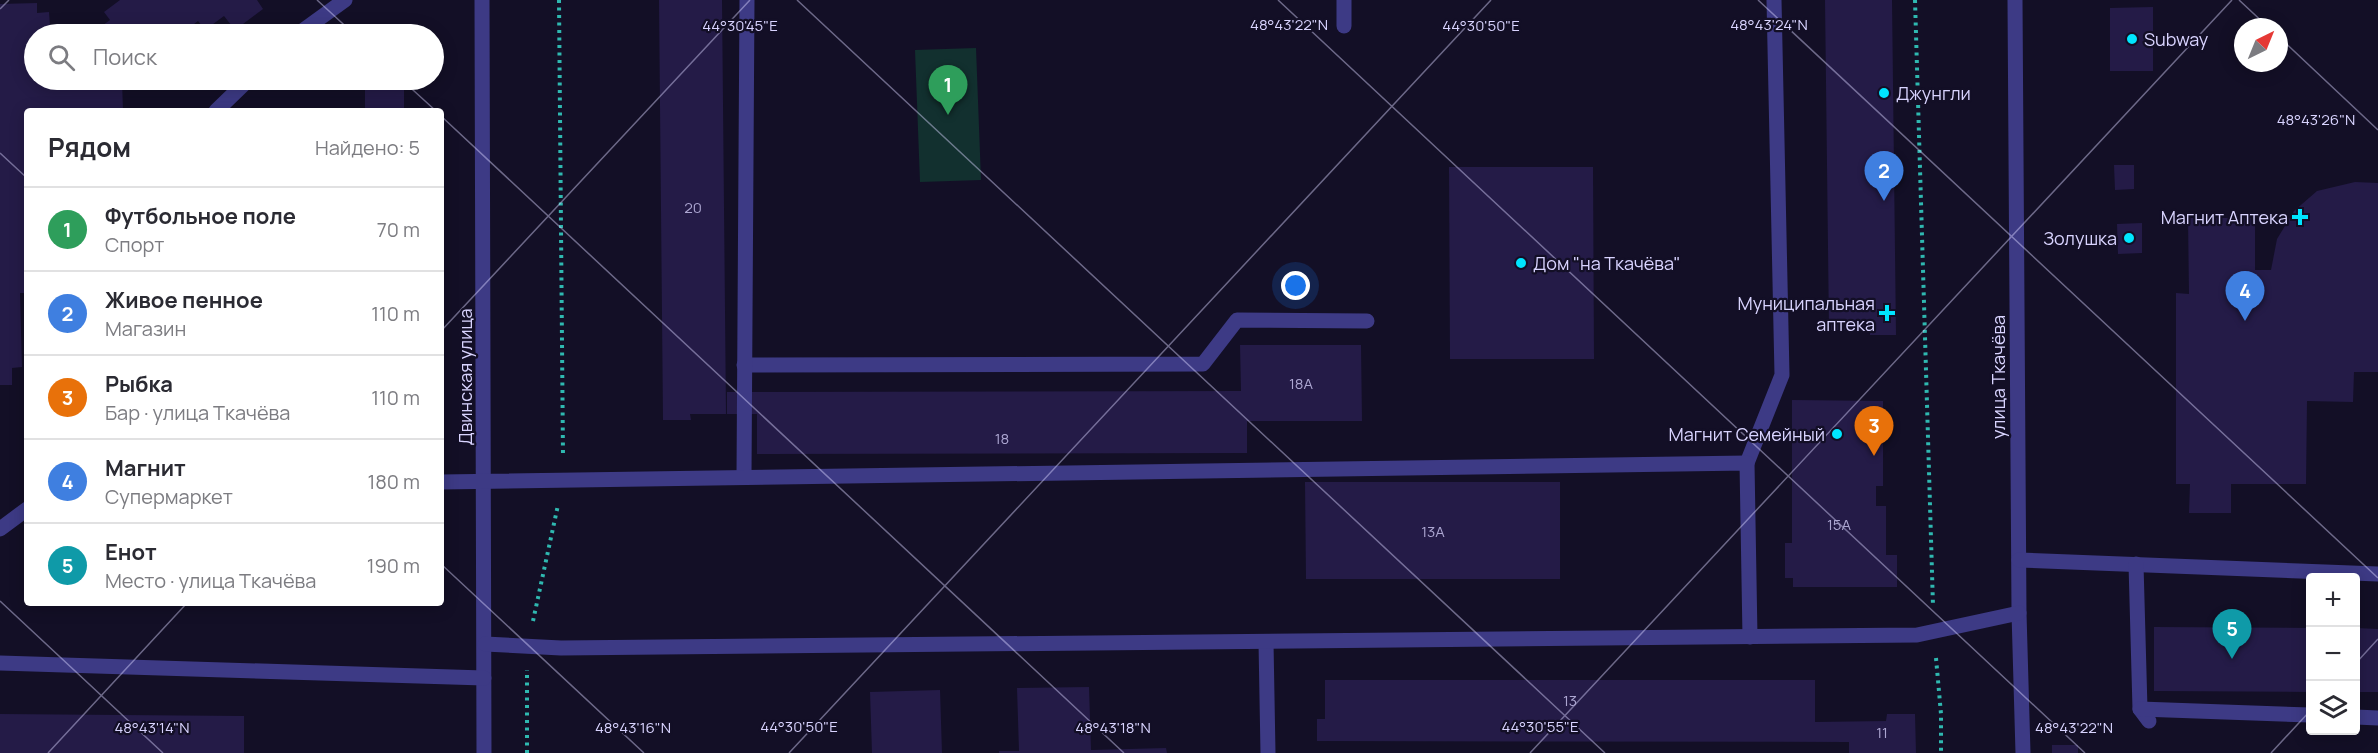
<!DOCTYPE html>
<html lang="ru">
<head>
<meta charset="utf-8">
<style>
  :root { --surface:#fff; --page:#f7f7f7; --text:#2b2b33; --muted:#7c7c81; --line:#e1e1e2; --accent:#0f766e }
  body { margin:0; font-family:Manrope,sans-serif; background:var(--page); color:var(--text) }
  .controls { position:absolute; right:18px; bottom:18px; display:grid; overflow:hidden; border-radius:6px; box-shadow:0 3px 15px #0003 }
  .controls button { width:54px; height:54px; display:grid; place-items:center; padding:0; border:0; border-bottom:2px solid var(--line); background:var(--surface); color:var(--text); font:30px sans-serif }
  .compass { position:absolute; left:2234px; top:18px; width:54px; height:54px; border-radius:50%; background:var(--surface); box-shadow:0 3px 15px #0003; rotate:43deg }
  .you { position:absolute; left:1296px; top:286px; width:21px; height:21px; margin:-15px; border:4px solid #fff; border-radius:50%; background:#1a73e8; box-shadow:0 0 0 9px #1a73e833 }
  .badge { display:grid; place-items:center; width:39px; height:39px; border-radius:50%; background:var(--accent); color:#fff; font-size:20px; font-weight:700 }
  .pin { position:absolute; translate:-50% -50px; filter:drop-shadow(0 2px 3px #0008) }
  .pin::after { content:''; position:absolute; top:32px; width:21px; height:18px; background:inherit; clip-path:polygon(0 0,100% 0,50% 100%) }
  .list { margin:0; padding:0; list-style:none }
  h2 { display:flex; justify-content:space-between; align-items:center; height:78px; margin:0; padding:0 24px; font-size:26px }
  h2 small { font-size:20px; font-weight:400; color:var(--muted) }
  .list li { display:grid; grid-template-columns:39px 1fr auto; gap:18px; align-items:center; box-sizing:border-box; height:84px; padding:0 24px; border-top:2px solid var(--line) }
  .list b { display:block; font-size:22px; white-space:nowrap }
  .list p { margin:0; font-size:20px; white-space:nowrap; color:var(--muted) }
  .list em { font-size:20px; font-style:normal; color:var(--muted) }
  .icon { flex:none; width:33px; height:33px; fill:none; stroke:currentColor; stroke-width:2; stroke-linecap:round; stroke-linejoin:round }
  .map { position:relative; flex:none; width:2378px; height:753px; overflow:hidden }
  .search { position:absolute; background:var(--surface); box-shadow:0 3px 15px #0003; left:24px; top:24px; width:420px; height:66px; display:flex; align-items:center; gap:15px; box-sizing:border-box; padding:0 21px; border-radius:33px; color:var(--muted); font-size:22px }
  .panel { position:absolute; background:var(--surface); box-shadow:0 3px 15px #0003; left:24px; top:108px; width:420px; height:498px; border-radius:6px }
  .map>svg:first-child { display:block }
  .green { fill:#12302f }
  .building { fill:#241b47 }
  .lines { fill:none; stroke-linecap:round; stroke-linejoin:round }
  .path { stroke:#2fb8b0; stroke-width:4; stroke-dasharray:3 4.5; stroke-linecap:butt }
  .minor { stroke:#3d3a85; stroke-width:15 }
  .ticks { fill:none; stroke:#d9d4ff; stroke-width:1.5; stroke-opacity:0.45 }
  .poi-dot { fill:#00e5ff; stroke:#130f26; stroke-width:2 }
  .labels { text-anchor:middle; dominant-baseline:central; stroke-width:4.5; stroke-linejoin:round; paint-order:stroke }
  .number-label { font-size:15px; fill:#aca6d1 }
  .poi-label { font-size:18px; fill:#d9d4ff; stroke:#130f26; text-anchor:end }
  .street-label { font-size:18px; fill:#d9d4ff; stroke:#130f26 }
  .ticks-label { font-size:15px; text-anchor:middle; fill:#d9d4ff; stroke:#130f26; stroke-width:4.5; stroke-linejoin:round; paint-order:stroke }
</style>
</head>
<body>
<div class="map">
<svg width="2378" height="753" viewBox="0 0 2378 753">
  <rect width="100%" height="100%" fill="#130f26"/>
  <polygon class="green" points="976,48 981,180 920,182 915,50"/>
  <g class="building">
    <polygon points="120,0 257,0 263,9 235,30 224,16 205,30 198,21 181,34 91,34 110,20 104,12"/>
    <polygon points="659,0 722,0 726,414 690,414 691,420 663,420"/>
    <polygon points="1825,0 1892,0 1896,335 1870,335 1870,330 1829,330"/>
    <polygon points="37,3 37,13 49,12 50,26 78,25 79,34 34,34 34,80 122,80 123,111 27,111 27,293 20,293 22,367 12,368 12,385 0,385 0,4"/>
    <polygon points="2153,7 2153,71 2110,71 2110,8"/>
    <polygon points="365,82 404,83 404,111 365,111"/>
    <polygon points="2114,165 2134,165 2134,189 2115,190"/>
    <polygon points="1449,167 1593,167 1594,359 1450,359"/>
    <polygon points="2355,182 2378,183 2378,372 2354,372 2353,402 2307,401 2306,484 2231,484 2231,513 2189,513 2190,484 2176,484 2176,293 2189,294 2188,218 2255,218 2255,270 2271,270 2277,239 2294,211 2317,191"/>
    <polygon points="2142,223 2142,253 2118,254 2117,224"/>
    <polygon points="1240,345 1361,345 1362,421 1247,421 1247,453 757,454 757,414 727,414 727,392 1241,391"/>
    <polygon points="1792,400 1883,401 1883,486 1876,486 1876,506 1886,506 1886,555 1897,555 1897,587 1793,587 1793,578 1785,578 1785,543 1792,543"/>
    <polygon points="1305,482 1560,482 1560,579 1306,579"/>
    <polygon points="2154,627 2310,628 2310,692 2154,691"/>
    <polygon points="2356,628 2378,629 2378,692 2356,692"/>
    <polygon points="1325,680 1815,680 1815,722 1886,721 1887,714 1915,714 1916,753 1849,753 1849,742 1317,741 1317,719 1325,719"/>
    <polygon points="1089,687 1091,750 1166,748 1167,753 999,753 999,751 1019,751 1017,688"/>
    <polygon points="940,690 942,753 872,753 870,692"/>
    <polygon points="0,714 244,716 244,753 0,753"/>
    <rect x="2052" y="745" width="26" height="8"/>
  </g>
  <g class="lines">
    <g class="path">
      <polyline points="559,0 563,456"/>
      <polyline points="1915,0 1933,606"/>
      <polyline points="533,621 558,505"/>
      <polyline points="1936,658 1941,714 1941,753"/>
      <polyline points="527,753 527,670"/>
    </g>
    <g class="minor">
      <polyline points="482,0 484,753"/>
      <polyline points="2015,0 2019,613 2023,753"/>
      <polyline points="1344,26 1344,0"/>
      <polyline points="298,34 345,0"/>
      <polyline points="216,111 248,80"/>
      <polyline points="744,365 1203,364 1237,320 1367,321"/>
      <polyline points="1747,463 1782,375 1774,0"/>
      <polyline points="744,476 747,0"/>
      <polyline points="441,482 1747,463 1750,637"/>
      <polyline points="0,529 27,509"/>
      <polyline points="2019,560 2378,574"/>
      <polyline points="2136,564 2140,709 2149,721"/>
      <polyline points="1266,642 1268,753"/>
      <polyline points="485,644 561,648 1917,635 2019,613"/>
      <polyline points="0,663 484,678"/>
      <polyline points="2140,709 2310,715"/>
      <polyline points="2356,717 2378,718"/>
    </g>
  </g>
  <path class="ticks" d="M317,0L354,34M797,0L1605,753M1278,0L2085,753M1758,0L2378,578M2239,0L2268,27M0,9L9,0M2279,37L2378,130M402,80L436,111M441,116L1124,753M0,153L27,178M441,331L750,0M441,564L644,753M0,601L163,753M2356,663L2378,639M48,753L187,603M789,753L1491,0M1530,753L2232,0M2271,753L2310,711"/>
  <g class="poi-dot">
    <circle cx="2132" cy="39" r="6"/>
    <circle cx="1884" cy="93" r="6"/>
    <path d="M2297 208h6v6h6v6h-6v6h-6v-6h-6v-6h6z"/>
    <circle cx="2129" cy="238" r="6"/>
    <circle cx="1521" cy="263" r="6"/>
    <path d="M1884 304h6v6h6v6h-6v6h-6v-6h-6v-6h6z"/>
    <circle cx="1837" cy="434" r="6"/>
  </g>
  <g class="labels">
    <g class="number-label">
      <text x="693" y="207">20</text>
      <text x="1301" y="383">18А</text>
      <text x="1002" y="438">18</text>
      <text x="1839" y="524">15А</text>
      <text x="1433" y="531">13А</text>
      <text x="1570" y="700">13</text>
      <text x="1882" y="732">11</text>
    </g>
    <g class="poi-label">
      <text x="2144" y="39" text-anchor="start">Subway</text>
      <text x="1896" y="93" text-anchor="start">Джунгли</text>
      <text x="2288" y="217">Магнит Аптека</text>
      <text x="2117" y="238">Золушка</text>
      <text x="1533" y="263" text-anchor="start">Дом "на Ткачёва"</text>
      <text x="1875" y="303">Муниципальная<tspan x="1875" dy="21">аптека</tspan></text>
      <text x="1825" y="434">Магнит Семейный</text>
    </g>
    <g class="street-label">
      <text transform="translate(465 377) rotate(-90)">Двинская улица</text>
      <text transform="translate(1998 377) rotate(-90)">улица Ткачёва</text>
    </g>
  </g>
  <g class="ticks-label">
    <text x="1289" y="30">48°43'22"N</text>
    <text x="1769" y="30">48°43'24"N</text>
    <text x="1481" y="31">44°30'50"E</text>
    <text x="740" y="31">44°30'45"E</text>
    <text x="2316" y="125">48°43'26"N</text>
    <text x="799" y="732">44°30'50"E</text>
    <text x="1540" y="732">44°30'55"E</text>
    <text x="152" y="733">48°43'14"N</text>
    <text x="633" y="733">48°43'16"N</text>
    <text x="1113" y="733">48°43'18"N</text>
    <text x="2074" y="733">48°43'22"N</text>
  </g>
</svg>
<div class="controls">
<button>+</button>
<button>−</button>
<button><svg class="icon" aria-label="layers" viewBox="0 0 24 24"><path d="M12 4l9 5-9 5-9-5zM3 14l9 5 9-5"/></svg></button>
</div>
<svg class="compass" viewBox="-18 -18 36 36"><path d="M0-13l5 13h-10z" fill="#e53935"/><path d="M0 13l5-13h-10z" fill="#7c7c81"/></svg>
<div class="you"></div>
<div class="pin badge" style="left:948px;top:115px;background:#2e9e5b">1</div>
<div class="pin badge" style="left:1884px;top:201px;background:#3f7fe0">2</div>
<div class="pin badge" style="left:1874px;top:456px;background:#e8710a">3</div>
<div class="pin badge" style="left:2245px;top:321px;background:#3f7fe0">4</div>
<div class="pin badge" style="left:2232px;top:659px;background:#0f9aa8">5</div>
<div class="search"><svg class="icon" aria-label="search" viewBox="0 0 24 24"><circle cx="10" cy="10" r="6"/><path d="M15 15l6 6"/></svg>Поиск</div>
<section class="panel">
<h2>Рядом<small>Найдено: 5</small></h2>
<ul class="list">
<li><span class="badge" style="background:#2e9e5b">1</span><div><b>Футбольное поле</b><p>Спорт</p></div><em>70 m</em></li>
<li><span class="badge" style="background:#3f7fe0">2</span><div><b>Живое пенное</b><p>Магазин</p></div><em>110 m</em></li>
<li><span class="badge" style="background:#e8710a">3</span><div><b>Рыбка</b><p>Бар · улица Ткачёва</p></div><em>110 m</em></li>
<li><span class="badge" style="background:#3f7fe0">4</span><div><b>Магнит</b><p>Супермаркет</p></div><em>180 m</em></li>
<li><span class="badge" style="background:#0f9aa8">5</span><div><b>Енот</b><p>Место · улица Ткачёва</p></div><em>190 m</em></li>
</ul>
</section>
</div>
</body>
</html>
